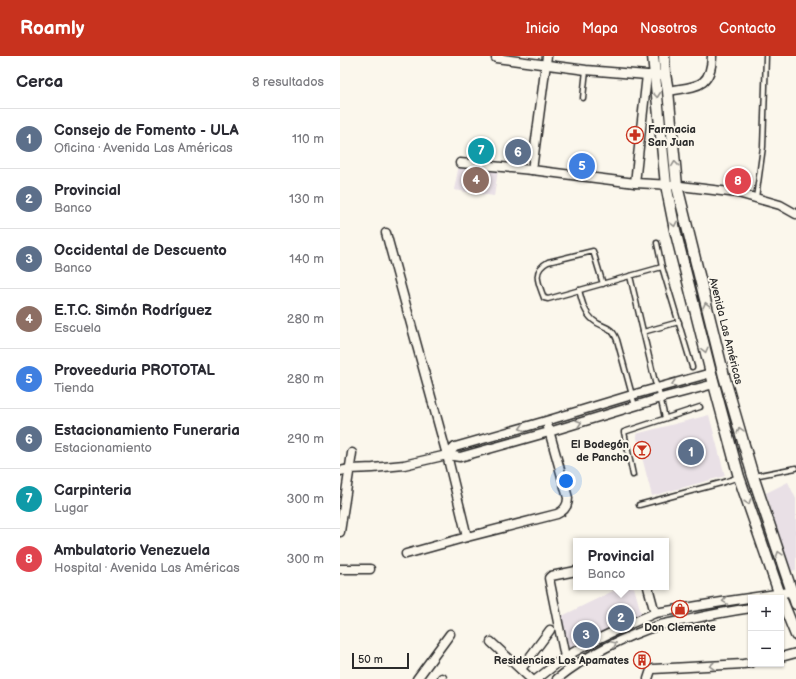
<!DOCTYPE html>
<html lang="es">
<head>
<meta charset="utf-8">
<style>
  :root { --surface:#fff; --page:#f7f7f7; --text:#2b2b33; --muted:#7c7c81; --line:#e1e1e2; --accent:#c8321e }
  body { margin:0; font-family:"Balsamiq Sans",sans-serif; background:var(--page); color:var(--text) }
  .controls { position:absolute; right:12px; bottom:12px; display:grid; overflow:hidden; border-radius:0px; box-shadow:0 1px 3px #0004 }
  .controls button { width:36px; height:36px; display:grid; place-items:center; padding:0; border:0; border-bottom:1px solid var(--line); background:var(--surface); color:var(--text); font:20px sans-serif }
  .scale { position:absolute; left:12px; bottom:10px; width:57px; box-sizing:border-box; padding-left:4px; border:2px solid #2b2b2b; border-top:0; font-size:11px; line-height:14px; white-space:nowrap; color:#2b2b2b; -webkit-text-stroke:3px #fbf7ec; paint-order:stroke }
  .you { position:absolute; left:226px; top:425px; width:14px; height:14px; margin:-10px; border:3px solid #fff; border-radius:50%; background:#1a73e8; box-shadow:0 0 0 6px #1a73e833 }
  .badge { display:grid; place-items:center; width:26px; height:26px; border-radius:50%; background:var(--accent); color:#fff; font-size:13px; font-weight:700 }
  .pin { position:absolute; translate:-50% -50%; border:2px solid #fff; box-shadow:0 1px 4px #0006 }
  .popup { position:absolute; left:233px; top:482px; width:96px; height:52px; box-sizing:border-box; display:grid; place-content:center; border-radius:0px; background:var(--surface); filter:drop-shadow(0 1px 3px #0005); font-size:13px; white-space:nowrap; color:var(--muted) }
  .popup b { font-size:15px; color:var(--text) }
  .popup::after { content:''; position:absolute; left:50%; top:100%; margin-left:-8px; border:8px solid transparent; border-top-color:var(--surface) }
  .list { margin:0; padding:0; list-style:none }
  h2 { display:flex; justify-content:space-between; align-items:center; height:52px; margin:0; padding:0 16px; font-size:17px }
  h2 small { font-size:13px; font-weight:400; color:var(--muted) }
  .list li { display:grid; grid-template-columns:26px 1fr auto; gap:12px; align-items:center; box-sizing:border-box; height:60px; padding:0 16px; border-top:1px solid var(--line) }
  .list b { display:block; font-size:15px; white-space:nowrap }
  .list p { margin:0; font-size:13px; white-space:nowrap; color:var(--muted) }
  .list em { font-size:13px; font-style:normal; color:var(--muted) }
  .map { position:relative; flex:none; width:456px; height:623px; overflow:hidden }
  header { display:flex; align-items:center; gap:24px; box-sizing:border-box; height:56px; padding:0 20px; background:var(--accent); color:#fff }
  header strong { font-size:19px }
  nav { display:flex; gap:22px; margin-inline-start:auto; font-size:14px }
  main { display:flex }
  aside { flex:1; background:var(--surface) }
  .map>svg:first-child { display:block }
  .built { fill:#e9e0e6 }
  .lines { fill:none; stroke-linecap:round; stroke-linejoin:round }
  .service-casing { stroke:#2b2b2b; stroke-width:7 }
  .minor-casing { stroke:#2b2b2b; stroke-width:11 }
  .tertiary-casing { stroke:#2b2b2b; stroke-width:13 }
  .service { stroke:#fbf7ec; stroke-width:4 }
  .minor { stroke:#fbf7ec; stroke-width:8 }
  .tertiary { stroke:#fbf7ec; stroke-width:10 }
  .oneway { stroke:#93918c }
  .labels { text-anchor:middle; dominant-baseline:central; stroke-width:4; stroke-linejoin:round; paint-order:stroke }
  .poi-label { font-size:11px; font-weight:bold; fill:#2b2b2b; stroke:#fbf7ec; text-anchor:end }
  .street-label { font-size:11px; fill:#2b2b2b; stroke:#fbf7ec }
</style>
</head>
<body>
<header>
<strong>Roamly</strong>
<nav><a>Inicio</a><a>Mapa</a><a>Nosotros</a><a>Contacto</a></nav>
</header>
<main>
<aside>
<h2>Cerca<small>8 resultados</small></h2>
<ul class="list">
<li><span class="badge" style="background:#5c6f8a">1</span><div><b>Consejo de Fomento - ULA</b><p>Oficina · Avenida Las Américas</p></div><em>110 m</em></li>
<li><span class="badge" style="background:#5c6f8a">2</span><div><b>Provincial</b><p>Banco</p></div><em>130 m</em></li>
<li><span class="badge" style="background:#5c6f8a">3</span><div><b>Occidental de Descuento</b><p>Banco</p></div><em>140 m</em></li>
<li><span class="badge" style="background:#8d6e63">4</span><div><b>E.T.C. Simón Rodríguez</b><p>Escuela</p></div><em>280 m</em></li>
<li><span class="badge" style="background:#3f7fe0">5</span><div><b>Proveeduria PROTOTAL</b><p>Tienda</p></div><em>280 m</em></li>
<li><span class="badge" style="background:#5c6f8a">6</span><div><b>Estacionamiento Funeraria</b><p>Estacionamiento</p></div><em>290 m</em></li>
<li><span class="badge" style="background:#0f9aa8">7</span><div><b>Carpinteria</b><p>Lugar</p></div><em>300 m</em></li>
<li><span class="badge" style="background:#e0444e">8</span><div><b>Ambulatorio Venezuela</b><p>Hospital · Avenida Las Américas</p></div><em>300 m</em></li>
</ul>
</aside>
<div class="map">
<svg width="456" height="623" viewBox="0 0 456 623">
  <rect width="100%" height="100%" fill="#fbf7ec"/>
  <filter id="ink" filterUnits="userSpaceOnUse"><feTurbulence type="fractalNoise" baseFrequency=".025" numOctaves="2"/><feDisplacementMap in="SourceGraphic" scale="8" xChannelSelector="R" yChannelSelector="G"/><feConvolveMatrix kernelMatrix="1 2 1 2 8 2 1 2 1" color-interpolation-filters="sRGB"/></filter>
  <g filter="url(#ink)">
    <g class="built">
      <polygon points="119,109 158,114 154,140 114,134"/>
      <polygon points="369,359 385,420 312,440 296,378"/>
      <polygon points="448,426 456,443 456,514 450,515 426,437"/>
      <polygon points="281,531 294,531 302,561 231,598 220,561"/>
    </g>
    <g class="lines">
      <g class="service-casing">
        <g id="service">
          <polyline points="243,42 246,14"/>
          <polyline points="416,142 423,91 426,0"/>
          <polyline points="317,187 322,211"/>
          <polyline points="290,220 315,326 318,332 325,362"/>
          <path d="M263,228L253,195L208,206C191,215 199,228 204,242L208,243L322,211L352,311"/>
          <path d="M239,234C242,245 244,256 253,264C263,273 271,268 277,284L295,350"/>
          <polyline points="303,276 339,266"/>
          <polyline points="293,419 284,376 360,351"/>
          <polyline points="414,420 456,412"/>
          <polyline points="299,449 381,427 399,421"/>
        </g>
      </g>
      <g class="minor-casing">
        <g id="minor">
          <polyline points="156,2 246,14 307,19 320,19"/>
          <path d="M328,35C355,30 371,33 372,0"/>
          <polyline points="120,107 192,114 295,127 332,129 398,137 440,149 456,158"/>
          <polyline points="192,114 207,0"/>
          <polyline points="295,127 307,19"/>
          <polyline points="46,177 107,399 127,481"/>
          <polyline points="107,399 115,391 206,365 292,339 371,317"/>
          <polyline points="0,415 10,413 33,412 64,409 107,399 120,401 209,376 321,342 374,328"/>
          <polyline points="0,476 12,397"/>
          <path d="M66,498L127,481L217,458C224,455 228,450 228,442L208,371"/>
          <polyline points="0,513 30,513"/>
          <polyline points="308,531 315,557"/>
          <polyline points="151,586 191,623"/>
          <polyline points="225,601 209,522 211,520 236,515"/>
          <polyline points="441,601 456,597"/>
          <polyline points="181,613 210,574"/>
          <polyline points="77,623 110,578"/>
          <polyline points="102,623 102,622"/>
          <polyline points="197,623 225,601 254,585 283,571 315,557 382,546 456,535"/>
          <path d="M217,623C245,600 285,580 320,569C329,567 338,565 347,564C369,559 390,555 411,552"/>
          <polyline points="308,623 311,614 313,613 403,608 411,607"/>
        </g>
      </g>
      <g class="tertiary-casing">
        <g id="tertiary">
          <polyline points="313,0 326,129 335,174 371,317 399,421 441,542"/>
          <polyline points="324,0 325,18 328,35 337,130 384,320 413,420 456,548"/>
          <polyline points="441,542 456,579"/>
        </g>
      </g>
      <use href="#service" class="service"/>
      <use href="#minor" class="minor"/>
      <use href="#tertiary" class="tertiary"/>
    </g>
    <defs><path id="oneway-chevron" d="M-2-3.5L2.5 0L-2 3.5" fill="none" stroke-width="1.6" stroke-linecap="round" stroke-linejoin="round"/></defs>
    <g class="oneway">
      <use href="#oneway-chevron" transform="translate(317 39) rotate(85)"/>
      <use href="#oneway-chevron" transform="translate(335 108) rotate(-96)"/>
      <use href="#oneway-chevron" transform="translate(334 168) rotate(78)"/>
      <use href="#oneway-chevron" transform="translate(366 249) rotate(-104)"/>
      <use href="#oneway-chevron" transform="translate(365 294) rotate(76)"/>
      <use href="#oneway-chevron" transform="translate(334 328) rotate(164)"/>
      <use href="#oneway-chevron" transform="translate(239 367) rotate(-17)"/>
      <use href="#oneway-chevron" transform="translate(182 372) rotate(164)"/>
      <use href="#oneway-chevron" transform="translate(400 374) rotate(-107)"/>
      <use href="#oneway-chevron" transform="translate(408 446) rotate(71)"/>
      <use href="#oneway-chevron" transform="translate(439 498) rotate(-108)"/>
      <use href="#oneway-chevron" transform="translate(385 545) rotate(171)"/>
      <use href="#oneway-chevron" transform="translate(274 588) rotate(-25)"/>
      <use href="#oneway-chevron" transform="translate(372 610) rotate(177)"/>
    </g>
  </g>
  <defs>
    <g id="pharmacy-ring" transform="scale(0.9)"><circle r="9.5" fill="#fbf7ec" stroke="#c8321e" stroke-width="1.5"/><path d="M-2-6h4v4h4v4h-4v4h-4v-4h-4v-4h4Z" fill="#c8321e"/></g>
    <g id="bar-ring" transform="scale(0.9)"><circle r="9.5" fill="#fbf7ec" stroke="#c8321e" stroke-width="1.5"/><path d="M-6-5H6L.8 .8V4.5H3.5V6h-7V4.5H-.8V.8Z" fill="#c8321e"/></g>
    <g id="shop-ring" transform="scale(0.9)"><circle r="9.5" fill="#fbf7ec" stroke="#c8321e" stroke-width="1.5"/><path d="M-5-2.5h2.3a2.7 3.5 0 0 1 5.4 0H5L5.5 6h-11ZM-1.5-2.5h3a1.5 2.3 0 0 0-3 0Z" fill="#c8321e"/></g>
    <g id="building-ring" transform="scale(0.9)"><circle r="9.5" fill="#fbf7ec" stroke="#c8321e" stroke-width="1.5"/><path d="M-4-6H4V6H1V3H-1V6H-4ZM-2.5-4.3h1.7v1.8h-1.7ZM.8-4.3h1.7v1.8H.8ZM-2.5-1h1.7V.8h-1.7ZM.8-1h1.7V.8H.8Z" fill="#c8321e"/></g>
  </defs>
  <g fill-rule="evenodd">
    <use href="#pharmacy-ring" x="295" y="79"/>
    <use href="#bar-ring" x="302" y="394"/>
    <use href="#shop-ring" x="340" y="553"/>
    <use href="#building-ring" x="302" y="604"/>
  </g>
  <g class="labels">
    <g class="poi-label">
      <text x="308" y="73" text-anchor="start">Farmacia<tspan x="308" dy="13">San Juan</tspan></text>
      <text x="289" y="388">El Bodegón<tspan x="289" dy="13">de Pancho</tspan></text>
      <text x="340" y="571" text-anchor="middle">Don Clemente</text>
      <text x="289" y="604">Residencias Los Apamates</text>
    </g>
    <g class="street-label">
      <text transform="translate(386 275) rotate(76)">Avenida Las Américas</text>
    </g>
  </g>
</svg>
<div class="controls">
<button>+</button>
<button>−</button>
</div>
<div class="scale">50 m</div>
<div class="you"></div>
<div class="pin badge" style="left:351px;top:396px;background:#5c6f8a">1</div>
<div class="pin badge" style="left:281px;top:562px;background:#5c6f8a">2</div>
<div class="popup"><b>Provincial</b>Banco</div>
<div class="pin badge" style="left:246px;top:579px;background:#5c6f8a">3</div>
<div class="pin badge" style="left:136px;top:124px;background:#8d6e63">4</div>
<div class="pin badge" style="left:242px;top:110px;background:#3f7fe0">5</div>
<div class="pin badge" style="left:178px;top:96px;background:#5c6f8a">6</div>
<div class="pin badge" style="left:141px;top:95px;background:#0f9aa8">7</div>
<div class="pin badge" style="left:398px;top:125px;background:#e0444e">8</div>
</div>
</main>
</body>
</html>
